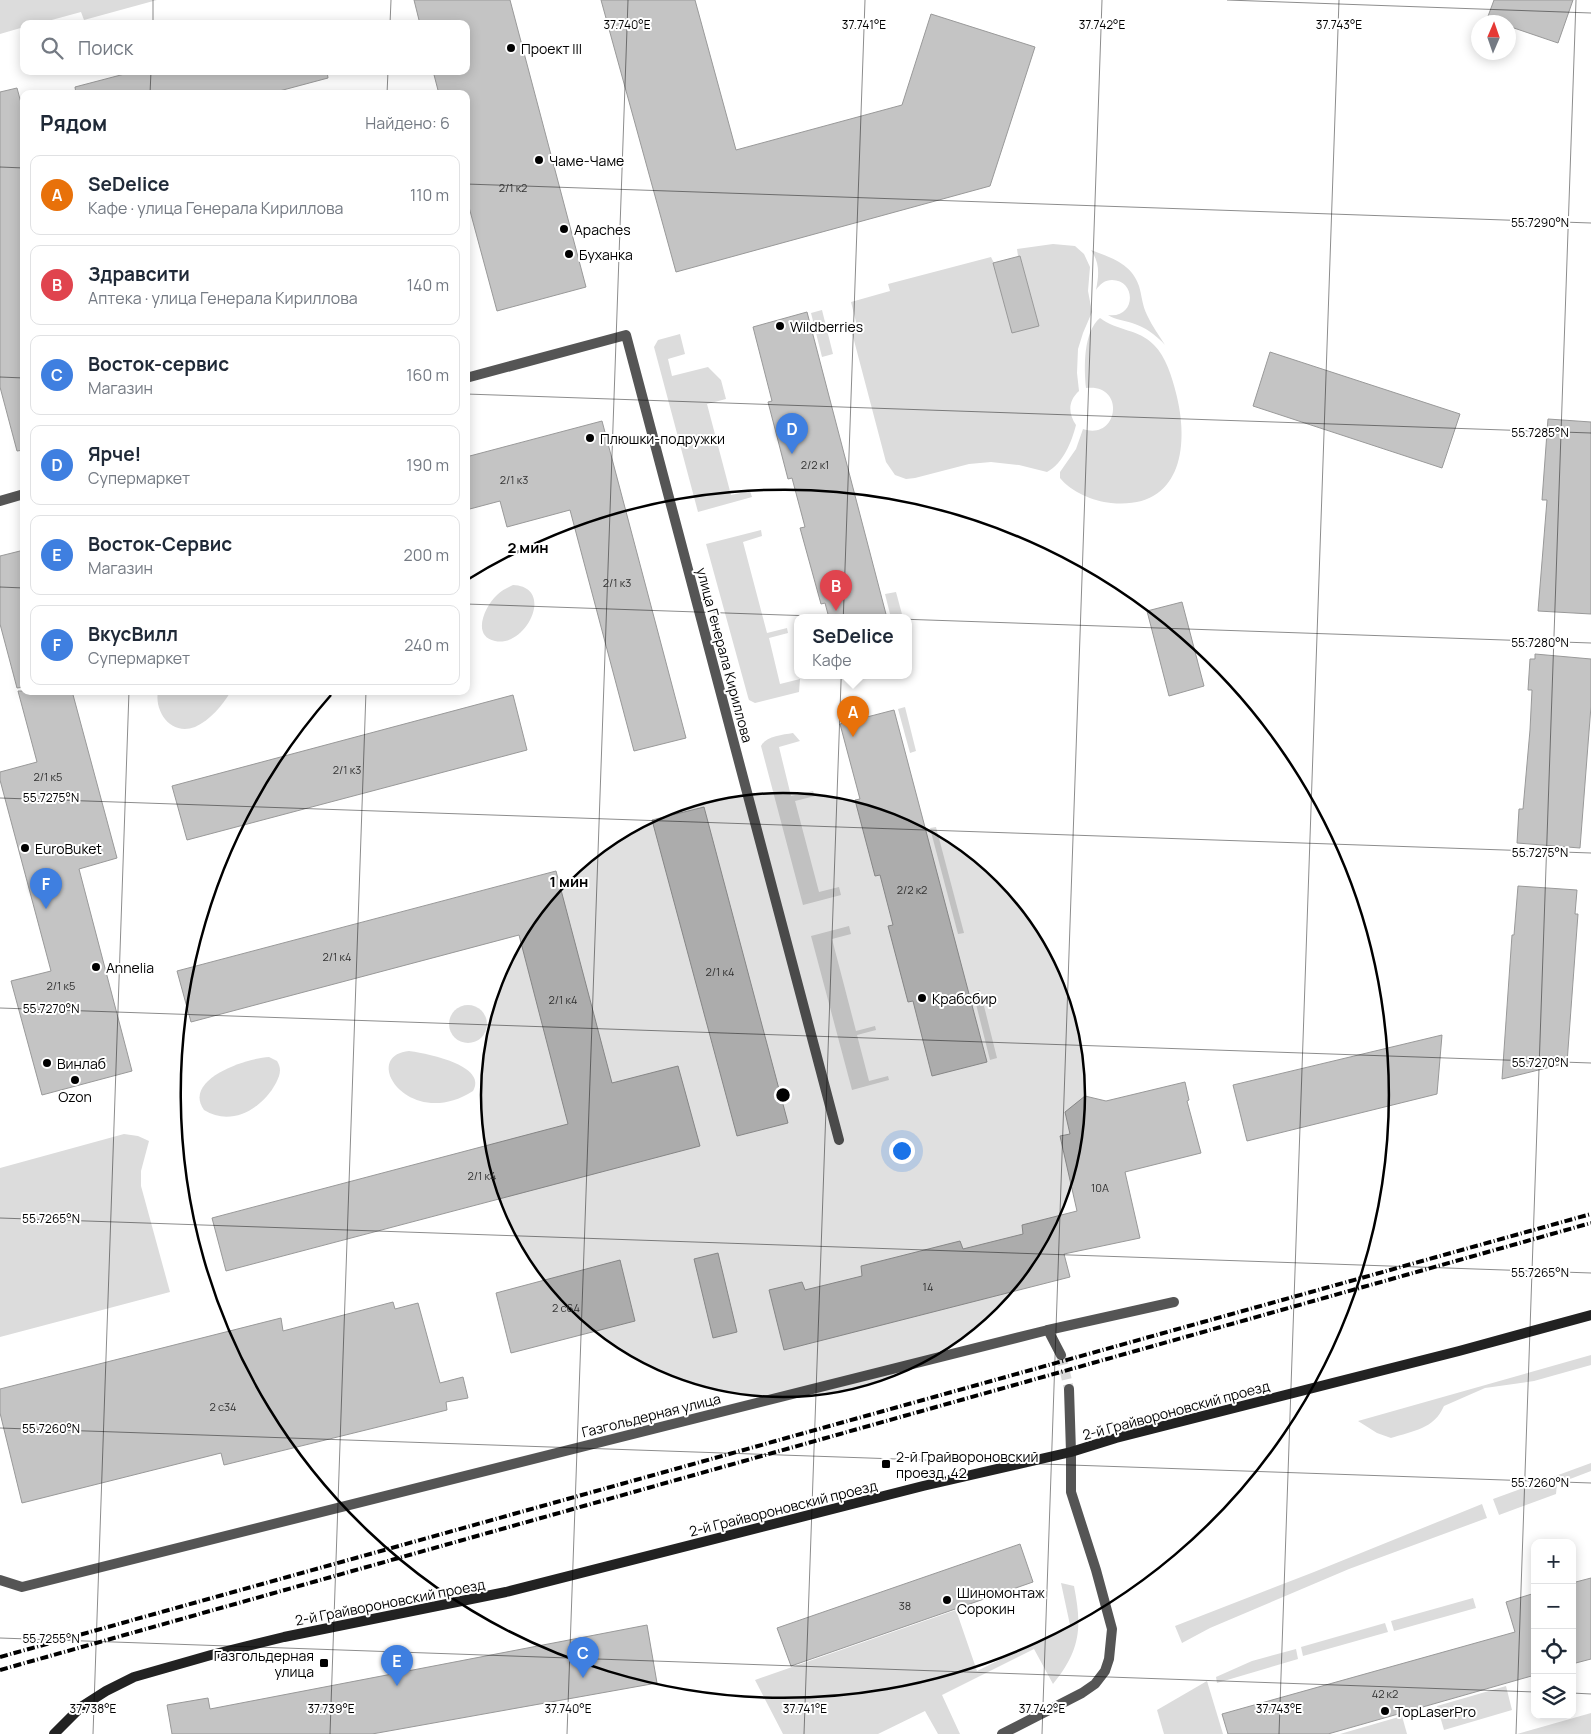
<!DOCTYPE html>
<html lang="ru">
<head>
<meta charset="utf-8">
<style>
  :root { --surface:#fff; --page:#f6f6f7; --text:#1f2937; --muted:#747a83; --line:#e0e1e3; --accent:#1a73e8 }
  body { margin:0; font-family:Manrope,sans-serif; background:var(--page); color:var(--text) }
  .controls { position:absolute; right:15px; bottom:15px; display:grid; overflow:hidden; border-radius:10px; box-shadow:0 2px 12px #0003 }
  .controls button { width:45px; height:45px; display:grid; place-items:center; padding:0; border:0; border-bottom:1px solid var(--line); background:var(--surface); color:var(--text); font:25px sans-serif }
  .compass { position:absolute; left:1471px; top:15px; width:45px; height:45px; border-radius:50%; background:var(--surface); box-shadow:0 2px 12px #0003; rotate:2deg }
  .you { position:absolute; left:901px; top:1150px; width:18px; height:18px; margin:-12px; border:4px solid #fff; border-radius:50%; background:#1a73e8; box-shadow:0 0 0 8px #1a73e833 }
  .badge { display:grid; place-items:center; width:32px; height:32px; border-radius:50%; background:var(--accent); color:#fff; font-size:16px; font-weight:700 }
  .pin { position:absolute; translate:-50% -41px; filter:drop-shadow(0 1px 2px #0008) }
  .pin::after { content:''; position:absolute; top:26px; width:18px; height:15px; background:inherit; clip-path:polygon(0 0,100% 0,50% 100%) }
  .popup { position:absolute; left:794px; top:614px; width:118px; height:65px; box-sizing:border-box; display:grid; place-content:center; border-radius:10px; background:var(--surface); filter:drop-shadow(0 1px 4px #0005); font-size:16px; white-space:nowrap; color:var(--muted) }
  .popup b { font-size:19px; color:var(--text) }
  .popup::after { content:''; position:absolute; left:50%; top:100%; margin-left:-10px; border:10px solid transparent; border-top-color:var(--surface) }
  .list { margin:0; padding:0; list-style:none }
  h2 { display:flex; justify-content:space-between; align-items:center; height:65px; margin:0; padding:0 20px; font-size:21px }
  h2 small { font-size:16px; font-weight:400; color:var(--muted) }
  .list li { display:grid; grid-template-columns:32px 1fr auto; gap:15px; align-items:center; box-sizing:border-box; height:80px; margin:0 10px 10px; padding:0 10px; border:1px solid var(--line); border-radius:10px }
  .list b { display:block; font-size:19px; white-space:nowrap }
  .list p { margin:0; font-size:16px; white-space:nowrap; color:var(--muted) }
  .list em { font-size:16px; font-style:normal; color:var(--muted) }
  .icon { flex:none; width:28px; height:28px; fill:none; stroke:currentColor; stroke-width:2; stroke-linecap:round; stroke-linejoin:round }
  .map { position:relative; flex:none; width:1591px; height:1734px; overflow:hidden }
  .search { position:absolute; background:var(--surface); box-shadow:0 2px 12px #0003; left:20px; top:20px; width:450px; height:55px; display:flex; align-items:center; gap:12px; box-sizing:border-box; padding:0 18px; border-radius:10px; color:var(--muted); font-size:19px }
  .panel { position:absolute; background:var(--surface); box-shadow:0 2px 12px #0003; left:20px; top:90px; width:450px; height:605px; border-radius:10px }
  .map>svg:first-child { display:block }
  .green { fill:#dcdcdc }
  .building { fill:#c4c4c4; stroke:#999 }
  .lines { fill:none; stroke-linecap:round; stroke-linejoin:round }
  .tertiary-tunnel { stroke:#d9d9d9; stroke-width:10; stroke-dasharray:10 5; stroke-linecap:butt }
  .minor { stroke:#555; stroke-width:10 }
  .tertiary { stroke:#555; stroke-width:10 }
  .secondary { stroke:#222; stroke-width:10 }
  .rail { stroke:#000; stroke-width:4; stroke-dasharray:8 2.5 1 2.5; stroke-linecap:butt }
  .ticks { fill:none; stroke:#000; stroke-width:1; stroke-opacity:0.45 }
  .ring { fill:none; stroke:#000; stroke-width:2.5 }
  .poi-dot { fill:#000; stroke:#fff; stroke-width:2 }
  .labels { text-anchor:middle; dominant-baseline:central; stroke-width:4; stroke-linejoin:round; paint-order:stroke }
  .number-label { font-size:11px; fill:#313131 }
  .poi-label { font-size:14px; fill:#000; stroke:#fff; text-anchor:start }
  .street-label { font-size:14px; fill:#000; stroke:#fff }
  .ticks-label { font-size:12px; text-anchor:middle; fill:#000; stroke:#fff; stroke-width:4; stroke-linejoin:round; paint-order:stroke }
  .centre { fill:#000; stroke:#fff; stroke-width:2.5 }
  .ring-label { font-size:15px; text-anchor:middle; font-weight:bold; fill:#000; stroke:#fff; stroke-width:4; stroke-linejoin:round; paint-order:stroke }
</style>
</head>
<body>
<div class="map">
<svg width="1591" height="1734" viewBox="0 0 1591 1734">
  <rect width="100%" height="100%" fill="#fff"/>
  <g class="green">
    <polygon points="0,0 157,0 84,20 81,12 37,24 24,24 24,27 0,34"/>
    <path d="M1053,244L1075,246L1084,254L1090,267L1088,291L1092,312L1083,333L1078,349L1077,373L1079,391C1068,401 1068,413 1076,425C1072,441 1063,464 1047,472L1019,465L991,462L969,464L915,478L906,479L895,475L886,462L851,329L857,326L851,302L890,291L888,284L991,257L994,263L1039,326L1020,256H1018L1017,249Z"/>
    <path d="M1091,250C1110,257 1132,264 1139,286C1142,296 1142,305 1147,315C1152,326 1159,335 1165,345C1156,335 1145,327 1132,323C1123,320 1116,320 1108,315C1136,319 1137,280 1112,280C1105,280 1100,284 1096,290C1099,275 1100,263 1091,250Z"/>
    <polygon points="822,310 833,354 822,357 811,313"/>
    <path d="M1100,318C1117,331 1139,329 1154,345C1166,357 1172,377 1176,393C1190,447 1181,510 1111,503C1093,501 1071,492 1060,478V472L1076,449L1083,429C1119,441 1126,383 1086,388C1084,368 1083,332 1100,318Z"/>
    <polygon points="680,334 685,354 668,359 672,376 708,367 721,380 726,399 707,404 731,495 750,491 752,497 698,512 654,347 658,340"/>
    <polygon points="761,530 762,536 743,542 767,633 787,628 788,633 769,638 780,684 800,679 799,692 755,703 749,700 748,697 706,544"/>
    <path d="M513,585C556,587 526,648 495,641C471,636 485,606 497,595C502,590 507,588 513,585Z"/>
    <polygon points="896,592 903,618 891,618 885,594"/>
    <path d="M158,691H231C223,705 210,720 195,727C171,736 154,712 158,691Z"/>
    <polygon points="905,707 916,751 910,753 898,709"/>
    <path d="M793,733L800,741L779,747L791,796L813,791L815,796L795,801L819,892L839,887L841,895L803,905L761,746C766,736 782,735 793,733Z"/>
    <polygon points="936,827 964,933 958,934 930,828"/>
    <polygon points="849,926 851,934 832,939 856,1031 875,1026 876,1030 857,1035 869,1081 888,1076 889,1080 852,1090 811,936"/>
    <polygon points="980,990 997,1058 990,1060 973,992"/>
    <circle cx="468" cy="1024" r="19"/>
    <path d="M409,1051C425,1053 488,1065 473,1091C409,1132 359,1056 409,1051Z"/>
    <path d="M269,1057L277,1061C282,1069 280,1075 276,1083C262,1109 231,1127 204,1110C182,1079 247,1058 269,1057Z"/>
    <polygon points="124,1134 138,1136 149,1141 141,1171 141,1186 170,1292 0,1337 0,1168"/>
    <path d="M1591,1355V1365L1534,1381L1485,1388L1444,1406C1434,1429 1413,1431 1391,1438L1377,1433L1358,1421Z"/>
    <polygon points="1591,1463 1591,1471 1557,1484 1556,1494 1499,1515 1493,1499"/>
    <polygon points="1482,1504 1487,1518 1349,1569 1210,1628 1182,1643 1175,1626 1314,1572"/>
    <path d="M1061,1583L1074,1586C1082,1627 1081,1650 1053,1684L1034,1649L942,1695L960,1734H938L925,1711L878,1734H783L755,1680L956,1610L977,1671L1070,1625Z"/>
    <polygon points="1473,1598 1476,1608 1394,1631 1391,1621"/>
    <polygon points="1385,1623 1388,1632 1303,1656 1301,1647"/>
    <polygon points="1296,1649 1298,1659 1217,1683 1216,1677 1252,1661"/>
    <polygon points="1207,1681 1223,1734 1164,1734 1157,1710"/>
    <polygon points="1506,1686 1512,1710 1444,1730 1437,1706"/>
    <polygon points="1591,1713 1591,1734 1517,1734"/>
    <polygon points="1402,1716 1407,1734 1340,1734"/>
  </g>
  <g class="building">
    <polygon points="414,0 510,0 586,287 497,311 466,196 466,94 439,94 433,71 466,71 466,24 420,24"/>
    <polygon points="601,0 695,0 736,150 902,105 931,14 1035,47 990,186 676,272"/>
    <polygon points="1494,0 1573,0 1558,43 1508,26 1508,22 1498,22 1487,19"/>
    <polygon points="136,71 327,71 328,78 268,94 76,94 75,87"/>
    <polygon points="17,88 24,114 24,450 17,451 0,387 0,92"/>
    <polygon points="1020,256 1039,326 1012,333 993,263"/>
    <polygon points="807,312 858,507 887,618 829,618 825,603 821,604 800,528 805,527 792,478 788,479 768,402 772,401 753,327"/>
    <polygon points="1270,352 1460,414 1442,468 1253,406"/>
    <polygon points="1548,419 1591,422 1591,614 1538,611 1547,500 1542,500"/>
    <polygon points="602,421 686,738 634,751 570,510 507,527 500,501 466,510 466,457"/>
    <polygon points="24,550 24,687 17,688 0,624 0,556"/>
    <polygon points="1182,602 1204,686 1169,696 1147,611"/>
    <polygon points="1535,654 1591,659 1591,706 1580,848 1517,843 1519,809 1523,809 1530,730 1532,690 1528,690 1530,659 1535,659"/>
    <polygon points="18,691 72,691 117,858 79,869 132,1071 42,1095 11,981 51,971 0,780 0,772 37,762"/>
    <polygon points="513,695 527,750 187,840 172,786"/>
    <polygon points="894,710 987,1062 932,1076 913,1001 908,1002 888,926 893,925 880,875 875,876 855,800 860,799 840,724"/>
    <polygon points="704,807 788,1123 737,1136 652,820"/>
    <polygon points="556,871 612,1083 678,1066 700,1146 226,1271 212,1218 568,1124 519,935 191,1022 177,971"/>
    <polygon points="1518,886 1577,890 1575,914 1578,914 1567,1063 1502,1079 1512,935 1514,935"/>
    <polygon points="1442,1035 1437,1094 1247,1141 1233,1085"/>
    <polygon points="1185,1082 1189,1100 1187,1101 1201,1153 1125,1172 1140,1238 1064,1254 1070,1277 784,1350 769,1290 802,1282 805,1290 862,1276 861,1266 960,1241 963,1249 1023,1234 1022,1225 1077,1211 1060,1136 1070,1134 1065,1112 1085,1096 1106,1101"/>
    <polygon points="718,1253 737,1332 713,1338 694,1259"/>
    <polygon points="620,1260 635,1321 511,1353 496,1293"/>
    <polygon points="393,1302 395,1309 418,1303 440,1383 463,1377 468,1398 446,1402 447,1410 224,1465 221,1453 22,1503 0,1413 0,1389 281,1318 283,1331"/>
    <polygon points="1020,1544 1033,1582 791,1666 777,1628"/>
    <polygon points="1591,1578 1591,1659 1572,1664 1572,1583"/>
    <polygon points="1535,1593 1535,1675 1328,1734 1228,1734 1222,1714 1515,1632 1506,1602"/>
    <polygon points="647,1625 657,1683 372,1734 172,1734 167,1705 208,1698 210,1709"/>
  </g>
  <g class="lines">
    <polyline class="tertiary-tunnel" points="1061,1355 1069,1389"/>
    <g class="minor">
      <polyline points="466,378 626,335 839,1140"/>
      <polyline points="0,501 24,494"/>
      <polyline points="1048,1330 1174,1302"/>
      <polyline points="1002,1734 1082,1693 1095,1684 1105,1671 1109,1659 1112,1629 1096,1570 1071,1492 1071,1452"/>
    </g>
    <g class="tertiary">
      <polyline points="1069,1389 1071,1452"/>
      <polyline points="0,1580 22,1587 1048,1330 1061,1355"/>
    </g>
    <polyline class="secondary" points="54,1734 81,1707 106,1691 134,1677 211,1655 284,1637 506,1592 923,1486 1071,1452 1116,1438 1459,1351 1591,1315"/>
    <g class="rail">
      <polyline points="0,1657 1591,1214"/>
      <polyline points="0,1670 1591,1223"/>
    </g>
  </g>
  <path class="ticks" d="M1227,0L1591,13M153,24V0M390,24L391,0M150,94L151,71M387,94L388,71M0,167L24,168M466,184L1591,223M0,377L24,378M466,394L1591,433M0,587L24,588M466,604L1591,643M0,798L1591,853M0,1008L1591,1063M0,1218L1591,1273M0,1428L1591,1483M0,1638L1535,1692M1572,1693L1591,1694M93,1734L129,691M330,1734L366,691M567,1734L628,0M804,1734L865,0M1042,1734L1102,0M1279,1734L1339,0M1516,1734L1576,0"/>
  <circle cx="783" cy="1095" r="302" fill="#000" fill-opacity=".12"/>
  <g class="ring">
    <circle cx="783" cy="1095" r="302"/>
    <path d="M467 580A604 604 0 1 1 331 695"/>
  </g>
  <g class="poi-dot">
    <circle cx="511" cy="48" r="5"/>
    <circle cx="539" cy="160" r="5"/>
    <circle cx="564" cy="229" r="5"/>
    <circle cx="569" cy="254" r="5"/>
    <circle cx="780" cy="326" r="5"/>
    <circle cx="590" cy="438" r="5"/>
    <circle cx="25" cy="848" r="5"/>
    <circle cx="96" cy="967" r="5"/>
    <circle cx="922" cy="998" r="5"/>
    <circle cx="47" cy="1063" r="5"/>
    <circle cx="75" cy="1080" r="5"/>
    <rect x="881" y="1459" width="10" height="10" rx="2.5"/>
    <circle cx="947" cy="1600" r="5"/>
    <rect x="319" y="1658" width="10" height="10" rx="2.5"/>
    <circle cx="1385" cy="1711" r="5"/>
  </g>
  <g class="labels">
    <g class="number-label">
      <text x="513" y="187">2/1 к2</text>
      <text x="815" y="464">2/2 к1</text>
      <text x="514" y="479">2/1 к3</text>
      <text x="617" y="582">2/1 к3</text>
      <text x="347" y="769">2/1 к3</text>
      <text x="48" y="776">2/1 к5</text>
      <text x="912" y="889">2/2 к2</text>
      <text x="337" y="956">2/1 к4</text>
      <text x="720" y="971">2/1 к4</text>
      <text x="61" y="985">2/1 к5</text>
      <text x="563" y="999">2/1 к4</text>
      <text x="482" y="1175">2/1 к4</text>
      <text x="1100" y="1187">10А</text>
      <text x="928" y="1286">14</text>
      <text x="566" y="1307">2 с64</text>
      <text x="223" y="1406">2 с34</text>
      <text x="905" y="1605">38</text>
      <text x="1385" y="1693">42 к2</text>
    </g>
    <g class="poi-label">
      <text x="521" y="48">Проект III</text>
      <text x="549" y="160">Чаме-Чаме</text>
      <text x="574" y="229">Apaches</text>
      <text x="579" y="254">Буханка</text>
      <text x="790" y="326">Wildberries</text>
      <text x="600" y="438">Плюшки-подружки</text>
      <text x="35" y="848">EuroBuket</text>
      <text x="106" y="967">Annelia</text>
      <text x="932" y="998">Крабсбир</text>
      <text x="57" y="1063">Винлаб</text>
      <text x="75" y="1096" text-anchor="middle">Ozon</text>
      <text x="896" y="1456">2-й Грайвороновский<tspan x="896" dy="16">проезд, 42</tspan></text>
      <text x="957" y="1592">Шиномонтаж<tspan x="957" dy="16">Сорокин</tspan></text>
      <text x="314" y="1655" text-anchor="end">Газгольдерная<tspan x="314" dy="16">улица</tspan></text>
      <text x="1395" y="1711">TopLaserPro</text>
    </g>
    <g class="street-label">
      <text transform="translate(725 655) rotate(75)">улица Генерала Кириллова</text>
      <text transform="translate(1176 1410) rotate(-15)">2-й Грайвороновский проезд</text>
      <text transform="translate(651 1415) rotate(-14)">Газгольдерная улица</text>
      <text transform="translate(783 1508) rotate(-14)">2-й Грайвороновский проезд</text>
      <text transform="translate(390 1602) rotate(-11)">2-й Грайвороновский проезд</text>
    </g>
  </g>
  <g class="ticks-label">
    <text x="627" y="29">37.740°E</text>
    <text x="864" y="29">37.741°E</text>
    <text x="1102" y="29">37.742°E</text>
    <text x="1339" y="29">37.743°E</text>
    <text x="1540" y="227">55.7290°N</text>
    <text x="1540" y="437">55.7285°N</text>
    <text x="1540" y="647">55.7280°N</text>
    <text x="51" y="802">55.7275°N</text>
    <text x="1540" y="857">55.7275°N</text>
    <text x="51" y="1013">55.7270°N</text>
    <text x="1540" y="1067">55.7270°N</text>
    <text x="51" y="1223">55.7265°N</text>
    <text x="1540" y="1277">55.7265°N</text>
    <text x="51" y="1433">55.7260°N</text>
    <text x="1540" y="1487">55.7260°N</text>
    <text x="51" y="1643">55.7255°N</text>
    <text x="93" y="1713">37.738°E</text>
    <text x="331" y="1713">37.739°E</text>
    <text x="568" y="1713">37.740°E</text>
    <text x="805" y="1713">37.741°E</text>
    <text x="1042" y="1713">37.742°E</text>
    <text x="1279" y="1713">37.743°E</text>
  </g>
  <circle cx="783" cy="1095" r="8" class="centre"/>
  <g class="ring-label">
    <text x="528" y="553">2 мин</text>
    <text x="569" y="887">1 мин</text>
  </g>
</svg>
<div class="controls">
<button>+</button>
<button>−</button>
<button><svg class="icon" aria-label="locate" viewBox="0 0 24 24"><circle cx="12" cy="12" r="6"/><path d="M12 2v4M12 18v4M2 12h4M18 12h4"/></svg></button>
<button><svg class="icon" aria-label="layers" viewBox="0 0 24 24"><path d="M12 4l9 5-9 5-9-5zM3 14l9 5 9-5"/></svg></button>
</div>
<svg class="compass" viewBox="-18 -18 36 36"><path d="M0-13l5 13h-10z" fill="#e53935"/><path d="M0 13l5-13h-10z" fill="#747a83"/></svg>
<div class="you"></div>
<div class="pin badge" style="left:853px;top:737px;background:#e8710a">A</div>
<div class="popup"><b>SeDelice</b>Кафе</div>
<div class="pin badge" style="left:836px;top:611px;background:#e0444e">B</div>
<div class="pin badge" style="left:583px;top:1678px;background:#3f7fe0">C</div>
<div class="pin badge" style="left:792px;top:454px;background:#3f7fe0">D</div>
<div class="pin badge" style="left:397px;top:1686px;background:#3f7fe0">E</div>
<div class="pin badge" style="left:46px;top:909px;background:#3f7fe0">F</div>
<div class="search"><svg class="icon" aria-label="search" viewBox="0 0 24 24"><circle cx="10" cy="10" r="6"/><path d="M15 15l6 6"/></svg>Поиск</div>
<section class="panel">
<h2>Рядом<small>Найдено: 6</small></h2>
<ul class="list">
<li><span class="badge" style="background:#e8710a">A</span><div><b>SeDelice</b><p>Кафе · улица Генерала Кириллова</p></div><em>110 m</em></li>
<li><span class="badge" style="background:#e0444e">B</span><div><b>Здравсити</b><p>Аптека · улица Генерала Кириллова</p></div><em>140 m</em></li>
<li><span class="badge" style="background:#3f7fe0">C</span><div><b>Восток-сервис</b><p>Магазин</p></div><em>160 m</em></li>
<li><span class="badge" style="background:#3f7fe0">D</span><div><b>Ярче!</b><p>Супермаркет</p></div><em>190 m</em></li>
<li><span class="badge" style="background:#3f7fe0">E</span><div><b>Восток-Сервис</b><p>Магазин</p></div><em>200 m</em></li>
<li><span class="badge" style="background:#3f7fe0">F</span><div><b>ВкусВилл</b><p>Супермаркет</p></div><em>240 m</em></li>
</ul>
</section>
</div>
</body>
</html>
